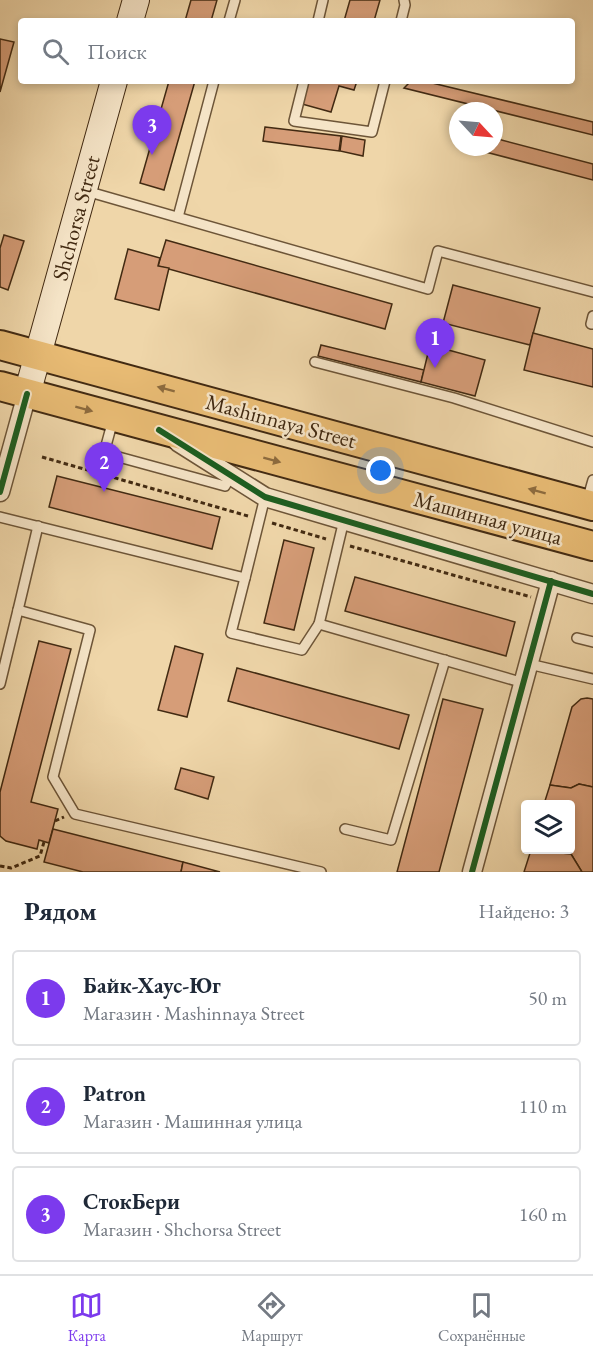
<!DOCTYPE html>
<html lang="ru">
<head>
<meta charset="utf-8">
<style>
  :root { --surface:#fff; --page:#f6f6f7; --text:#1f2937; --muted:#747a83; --line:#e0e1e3; --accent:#7c3aed }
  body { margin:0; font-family:"EB Garamond",serif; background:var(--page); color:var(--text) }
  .controls { position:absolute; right:18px; bottom:18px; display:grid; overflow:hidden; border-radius:6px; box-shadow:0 3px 9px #0003 }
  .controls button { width:54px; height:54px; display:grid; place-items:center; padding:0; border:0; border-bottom:2px solid var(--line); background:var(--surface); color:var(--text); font:30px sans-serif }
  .compass { position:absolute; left:449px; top:102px; width:54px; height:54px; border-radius:50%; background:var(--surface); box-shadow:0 3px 9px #0003; rotate:116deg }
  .you { position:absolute; left:381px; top:471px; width:21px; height:21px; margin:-15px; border:4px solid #fff; border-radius:50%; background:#1a73e8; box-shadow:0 0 0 9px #1a73e833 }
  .badge { display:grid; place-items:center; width:39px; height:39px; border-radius:50%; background:var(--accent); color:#fff; font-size:20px; font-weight:700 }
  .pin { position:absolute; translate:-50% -50px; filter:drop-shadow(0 2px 3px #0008) }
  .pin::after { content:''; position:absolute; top:32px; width:21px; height:18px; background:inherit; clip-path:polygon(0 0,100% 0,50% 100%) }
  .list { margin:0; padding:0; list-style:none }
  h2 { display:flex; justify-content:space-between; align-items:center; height:78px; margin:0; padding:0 24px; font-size:26px }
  h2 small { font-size:20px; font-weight:400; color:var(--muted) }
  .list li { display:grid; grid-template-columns:39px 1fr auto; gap:18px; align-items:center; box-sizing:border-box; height:96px; margin:0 12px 12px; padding:0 12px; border:2px solid var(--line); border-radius:6px }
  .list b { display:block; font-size:22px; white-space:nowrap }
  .list p { margin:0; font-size:20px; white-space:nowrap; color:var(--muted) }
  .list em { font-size:20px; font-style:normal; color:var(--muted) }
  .icon { flex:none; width:33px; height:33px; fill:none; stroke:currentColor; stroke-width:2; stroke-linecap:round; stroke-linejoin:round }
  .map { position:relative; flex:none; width:593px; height:872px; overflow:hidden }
  .search { position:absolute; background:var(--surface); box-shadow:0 3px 9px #0003; left:18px; right:18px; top:18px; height:66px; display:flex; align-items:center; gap:15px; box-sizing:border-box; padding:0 21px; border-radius:6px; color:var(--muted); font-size:22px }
  .sheet { height:402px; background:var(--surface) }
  nav { display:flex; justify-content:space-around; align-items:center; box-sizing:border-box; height:84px; border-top:2px solid var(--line); background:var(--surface); font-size:16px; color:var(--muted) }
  nav a { display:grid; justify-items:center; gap:3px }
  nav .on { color:var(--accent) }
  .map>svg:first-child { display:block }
  .building { fill:#d69d78; stroke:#422a12; stroke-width:1.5 }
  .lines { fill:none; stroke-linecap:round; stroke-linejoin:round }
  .service-casing { stroke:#6d5538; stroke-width:12 }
  .minor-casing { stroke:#6d5538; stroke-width:21 }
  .secondary-casing { stroke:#422a12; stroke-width:28 }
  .primary-casing { stroke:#422a12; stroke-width:32 }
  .path { stroke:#422a12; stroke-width:3; stroke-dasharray:4.5 3; stroke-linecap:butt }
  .service { stroke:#f5e4c7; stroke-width:9 }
  .minor { stroke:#f5e4c7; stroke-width:18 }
  .secondary { stroke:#f5e4c7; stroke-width:26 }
  .primary { stroke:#e8bb74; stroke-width:28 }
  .cycleway-casing { stroke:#f5e4c7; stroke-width:10 }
  .cycleway { stroke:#1b5e20; stroke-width:6 }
  .oneway { fill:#8d6b3e }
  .labels { text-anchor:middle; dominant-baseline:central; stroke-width:5; stroke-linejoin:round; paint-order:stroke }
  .street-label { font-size:22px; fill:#422a12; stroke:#f5e4c7 }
</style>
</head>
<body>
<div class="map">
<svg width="593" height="872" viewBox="0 0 593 872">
  <rect width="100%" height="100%" fill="#efd6a9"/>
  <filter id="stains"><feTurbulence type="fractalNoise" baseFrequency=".00333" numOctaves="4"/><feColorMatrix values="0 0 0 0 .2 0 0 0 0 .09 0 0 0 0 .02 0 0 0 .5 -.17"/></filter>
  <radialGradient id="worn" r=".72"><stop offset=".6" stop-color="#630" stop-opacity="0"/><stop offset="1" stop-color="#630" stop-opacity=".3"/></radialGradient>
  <g class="building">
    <polygon points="191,0 217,0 211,21 185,21"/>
    <polygon points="350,0 380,0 374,21 344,21"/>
    <polygon points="0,39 14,42 0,92"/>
    <polygon points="169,81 195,81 164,190 140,183"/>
    <polygon points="308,81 357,81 354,90 339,86 331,112 302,104"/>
    <polygon points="411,81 424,81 593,122 593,135 404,88"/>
    <polygon points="265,127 341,136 339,151 263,141"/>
    <polygon points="342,136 365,140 363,156 340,151"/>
    <polygon points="494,138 593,164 593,180 474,149 475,147 494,147"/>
    <polygon points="4,235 24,241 8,290 0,287 0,248"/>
    <polygon points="166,240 392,304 385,329 158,266"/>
    <polygon points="128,249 160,258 158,266 169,268 159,310 115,299"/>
    <polygon points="453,285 540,308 530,345 443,323"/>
    <polygon points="533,333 593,349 593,387 524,370"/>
    <polygon points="321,345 424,370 421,382 318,356"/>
    <polygon points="430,345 485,360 475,396 421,382"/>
    <polygon points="57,476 220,517 212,549 49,507"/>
    <polygon points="284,540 314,548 294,630 264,623"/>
    <polygon points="355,577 515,622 506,656 345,611"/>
    <polygon points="39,641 71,649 31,802 58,809 49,843 39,840 37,849 6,841 0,836 0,792"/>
    <polygon points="175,646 203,654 187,717 158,710"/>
    <polygon points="237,668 409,715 399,749 228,701"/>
    <polygon points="587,698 593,699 593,787 579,784 571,788 550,785 572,707 581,699"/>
    <polygon points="443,699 483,709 439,872 397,872"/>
    <polygon points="181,768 214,777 208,799 175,789"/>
    <polygon points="579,784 593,787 593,872 582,872 571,854 537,850 570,850 570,804 544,804 550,785 571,788"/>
    <polygon points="53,829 183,862 181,872 83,872 44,862"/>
    <polygon points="531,850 571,854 582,872 524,872"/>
    <polygon points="183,862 220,872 181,872"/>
  </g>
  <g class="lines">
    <g class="service-casing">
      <g id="service">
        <polyline points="229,21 235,0"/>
        <polyline points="318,21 323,0"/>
        <polyline points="401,21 405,5 404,0"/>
        <polyline points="304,81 294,121 372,132 385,81"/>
        <polyline points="86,191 428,289 438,251 593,292"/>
        <polyline points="178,217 214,81"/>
        <polyline points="593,316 591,324 593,324"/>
        <polyline points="315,362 454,398 593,442"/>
        <polyline points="113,420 104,453 225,486 231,475"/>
        <polyline points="587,501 593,480"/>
        <polyline points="0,517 245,578 265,497"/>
        <polyline points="245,578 231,633 302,650 319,624 524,683"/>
        <polyline points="18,610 38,526"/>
        <polyline points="319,624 344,520"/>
        <polyline points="577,638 593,642"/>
        <polyline points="529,664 593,679"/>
        <polyline points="0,684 18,610 90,630 53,777 75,814 321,872"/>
        <polyline points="345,829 391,840 445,660"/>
      </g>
    </g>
    <g class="minor-casing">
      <g id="minor">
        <polyline points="178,442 265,497 593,594"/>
        <polyline points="0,492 27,394"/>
        <polyline points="472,872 551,581"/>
      </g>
    </g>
    <g class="secondary-casing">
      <g id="secondary">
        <polyline points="130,21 136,0"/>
        <polyline points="27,394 114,81"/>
      </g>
    </g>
    <g class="primary-casing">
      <g id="primary">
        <polyline points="0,345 593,506"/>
        <polyline points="0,386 593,546"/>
      </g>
    </g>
    <g class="path">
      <polyline points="42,457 248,516"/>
      <polyline points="272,523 326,539"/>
      <polyline points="350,546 531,597"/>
      <polyline points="55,821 64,817"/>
      <polyline points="0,866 11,868 40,856 44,842"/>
    </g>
    <use href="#service" class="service"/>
    <use href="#minor" class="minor"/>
    <use href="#secondary" class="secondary"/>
    <use href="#primary" class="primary"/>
    <g class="cycleway-casing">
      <g id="cycleway">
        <polyline points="159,430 265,497 593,594"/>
        <polyline points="0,492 27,394"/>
        <polyline points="472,872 551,581"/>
      </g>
    </g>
    <use href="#cycleway" class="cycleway"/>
  </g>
  <defs><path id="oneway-solid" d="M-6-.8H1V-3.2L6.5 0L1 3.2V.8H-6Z" transform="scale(1.5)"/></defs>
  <g class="oneway">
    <use href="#oneway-solid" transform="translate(166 389) rotate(-165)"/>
    <use href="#oneway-solid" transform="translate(84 409) rotate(15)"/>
    <use href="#oneway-solid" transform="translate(272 460) rotate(15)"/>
    <use href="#oneway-solid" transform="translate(537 491) rotate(-165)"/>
  </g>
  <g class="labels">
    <g class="street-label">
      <text transform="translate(76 218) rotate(-75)">Shchorsa Street</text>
      <text transform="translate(281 421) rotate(15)">Mashinnaya Street</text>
      <text transform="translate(488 518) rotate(15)">Машинная улица</text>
    </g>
  </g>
  <rect width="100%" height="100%" filter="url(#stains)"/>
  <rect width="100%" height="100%" fill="url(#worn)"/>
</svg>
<div class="controls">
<button><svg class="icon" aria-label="layers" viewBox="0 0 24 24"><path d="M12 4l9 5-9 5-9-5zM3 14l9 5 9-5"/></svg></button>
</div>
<svg class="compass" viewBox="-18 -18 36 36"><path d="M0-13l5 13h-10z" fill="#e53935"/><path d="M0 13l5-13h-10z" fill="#747a83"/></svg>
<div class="you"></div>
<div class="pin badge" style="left:435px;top:368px">1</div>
<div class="pin badge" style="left:104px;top:492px">2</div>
<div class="pin badge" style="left:152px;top:155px">3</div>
<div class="search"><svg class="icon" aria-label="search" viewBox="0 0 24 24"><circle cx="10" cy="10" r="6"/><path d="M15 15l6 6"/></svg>Поиск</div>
</div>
<section class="sheet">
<h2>Рядом<small>Найдено: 3</small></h2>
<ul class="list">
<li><span class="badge">1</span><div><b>Байк-Хаус-Юг</b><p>Магазин · Mashinnaya Street</p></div><em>50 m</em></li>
<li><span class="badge">2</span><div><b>Patron</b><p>Магазин · Машинная улица</p></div><em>110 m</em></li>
<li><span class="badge">3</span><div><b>СтокБери</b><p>Магазин · Shchorsa Street</p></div><em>160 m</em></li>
</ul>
</section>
<nav>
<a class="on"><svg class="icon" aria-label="map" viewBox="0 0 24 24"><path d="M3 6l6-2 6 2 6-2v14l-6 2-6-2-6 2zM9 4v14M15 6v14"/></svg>Карта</a>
<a><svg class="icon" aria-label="directions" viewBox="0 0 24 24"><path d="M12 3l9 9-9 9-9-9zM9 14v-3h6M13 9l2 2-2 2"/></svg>Маршрут</a>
<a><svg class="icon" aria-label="saved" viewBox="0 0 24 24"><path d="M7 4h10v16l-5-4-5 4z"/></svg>Сохранённые</a>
</nav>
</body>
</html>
